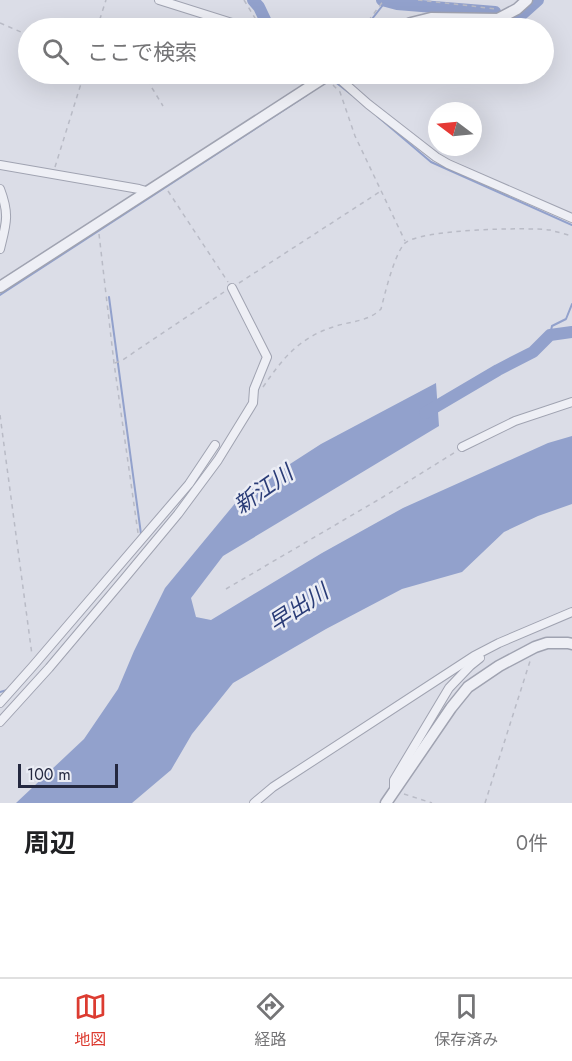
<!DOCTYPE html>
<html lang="ja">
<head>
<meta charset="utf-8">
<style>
  :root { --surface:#fff; --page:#f2f2f2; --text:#202124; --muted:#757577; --line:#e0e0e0; --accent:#dc3c31 }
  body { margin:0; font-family:Jost,"Noto Sans JP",sans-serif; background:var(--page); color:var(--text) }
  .compass { position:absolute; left:428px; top:102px; width:54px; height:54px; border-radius:50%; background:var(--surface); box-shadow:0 6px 24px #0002; rotate:286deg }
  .scale { position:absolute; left:18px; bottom:15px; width:100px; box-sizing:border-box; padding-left:6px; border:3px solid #24283f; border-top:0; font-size:16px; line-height:21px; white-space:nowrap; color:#24283f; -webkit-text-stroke:4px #ebedf5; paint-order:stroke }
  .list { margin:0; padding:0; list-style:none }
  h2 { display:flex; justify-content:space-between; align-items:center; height:78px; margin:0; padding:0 24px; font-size:26px }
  h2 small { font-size:20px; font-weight:400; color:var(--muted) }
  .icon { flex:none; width:33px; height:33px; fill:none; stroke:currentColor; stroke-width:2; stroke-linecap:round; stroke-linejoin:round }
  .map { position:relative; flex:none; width:572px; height:803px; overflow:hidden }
  .search { position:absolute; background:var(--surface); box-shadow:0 6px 24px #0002; left:18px; right:18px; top:18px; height:66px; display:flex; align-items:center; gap:15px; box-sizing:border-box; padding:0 21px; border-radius:33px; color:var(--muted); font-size:22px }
  .sheet { height:174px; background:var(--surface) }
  nav { display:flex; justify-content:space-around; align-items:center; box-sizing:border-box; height:84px; border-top:2px solid var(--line); background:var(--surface); font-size:16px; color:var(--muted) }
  nav a { display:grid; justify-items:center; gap:3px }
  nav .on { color:var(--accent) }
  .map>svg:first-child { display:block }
  .water { fill:#92a1cc }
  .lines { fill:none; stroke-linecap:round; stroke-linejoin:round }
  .stream { stroke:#92a1cc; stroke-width:2 }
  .river { stroke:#92a1cc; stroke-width:12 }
  .minor-casing { stroke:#a0a3b1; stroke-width:10 }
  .tertiary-casing { stroke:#a0a3b1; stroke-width:13 }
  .path { stroke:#b9bbc6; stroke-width:1.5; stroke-dasharray:4.5 4.5; stroke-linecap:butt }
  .minor { stroke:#eeeff5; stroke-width:8 }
  .tertiary { stroke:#eeeff5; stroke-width:10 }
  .labels { text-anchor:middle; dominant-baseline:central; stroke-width:5; stroke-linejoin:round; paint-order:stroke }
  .water-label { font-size:22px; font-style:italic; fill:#2a3c77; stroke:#ebedf5 }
</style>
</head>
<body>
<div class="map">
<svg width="572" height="803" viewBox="0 0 572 803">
  <rect width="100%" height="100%" fill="#dbdde7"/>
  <polygon class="water" points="436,383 439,426 223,556 191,598 196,617 211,620 322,553 403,508 548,443 572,436 572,504 538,516 504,532 462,572 402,589 326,629 233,683 192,734 171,770 132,803 16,803 84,739 118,689 134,651 165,588 242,495 321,444"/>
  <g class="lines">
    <g class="stream">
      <polyline points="365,28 386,1"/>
      <polyline points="334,81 352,95"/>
      <polyline points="377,116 431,162 572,225"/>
      <polyline points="0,295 307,95"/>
      <polyline points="109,297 141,534"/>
      <polyline points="550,335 552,326 566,319 572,304"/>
      <polyline points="0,692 7,690"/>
    </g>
    <g class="river">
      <polyline points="253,0 259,7 269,28"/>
      <polyline points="382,0 397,4 495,12"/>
      <polyline points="519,17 538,0"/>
      <polyline points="425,413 498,370 533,352 550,335 572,332"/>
    </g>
    <g class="minor-casing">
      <g id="minor">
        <polyline points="159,0 248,28"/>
        <polyline points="334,74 368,104 436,157 448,164 572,218"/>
        <polyline points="0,165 139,189 146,191"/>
        <path d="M0,189C10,215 6,224 0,249"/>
        <polyline points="462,447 515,421 572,402"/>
        <polyline points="0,703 33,666 189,484 215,445"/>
        <polyline points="0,722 49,668 124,579 178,514 218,460 253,403 254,389 267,357 232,288"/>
        <polyline points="394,791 394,780 449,688 470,666 480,658"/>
        <polyline points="254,803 273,787 474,656 499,643 572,612"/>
      </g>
    </g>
    <g class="tertiary-casing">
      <g id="tertiary">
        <polyline points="400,28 411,23 431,18 498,19 517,9 527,0"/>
        <polyline points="0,287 325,77 330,76 335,74"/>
        <polyline points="386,803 451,708 468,687 499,666 535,647 547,643 568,643 572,644"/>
      </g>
    </g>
    <g class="path">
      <polyline points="244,0 261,28"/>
      <polyline points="418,0 497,9"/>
      <polyline points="0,23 28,35"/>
      <polyline points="97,28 106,0"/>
      <polyline points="363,28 384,0"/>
      <polyline points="131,74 146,78 163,106"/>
      <polyline points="333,85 340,92 355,136 405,241"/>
      <polyline points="55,167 84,74"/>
      <polyline points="168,191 228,282"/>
      <polyline points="99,234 114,363 138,533"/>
      <polyline points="239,283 381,191"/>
      <polyline points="115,363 121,361 224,292"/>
      <path d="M263,387C283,358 299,338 333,327C350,321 368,322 381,309C385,293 394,256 404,244C417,229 528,227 550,230C557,232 565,234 572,236"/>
      <polyline points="0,415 32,655"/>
      <polyline points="226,589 383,497 457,451"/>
      <polyline points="404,794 432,803"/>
      <polyline points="485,803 531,658"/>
    </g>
    <use href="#minor" class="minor"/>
    <use href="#tertiary" class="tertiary"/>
  </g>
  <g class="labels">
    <g class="water-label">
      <text transform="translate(263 489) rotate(-35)">新江川</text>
      <text transform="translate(298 607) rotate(-33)">早出川</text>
    </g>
  </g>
</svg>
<svg class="compass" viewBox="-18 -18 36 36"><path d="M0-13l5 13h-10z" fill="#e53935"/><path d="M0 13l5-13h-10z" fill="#757577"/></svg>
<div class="scale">100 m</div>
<div class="search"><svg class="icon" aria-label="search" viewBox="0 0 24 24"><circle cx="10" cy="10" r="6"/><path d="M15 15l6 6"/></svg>ここで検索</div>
</div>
<section class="sheet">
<h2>周辺<small>0件</small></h2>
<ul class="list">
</ul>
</section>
<nav>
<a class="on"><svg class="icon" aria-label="map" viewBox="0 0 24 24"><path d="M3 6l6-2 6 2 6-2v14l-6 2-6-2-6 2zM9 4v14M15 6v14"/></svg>地図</a>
<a><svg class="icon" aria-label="directions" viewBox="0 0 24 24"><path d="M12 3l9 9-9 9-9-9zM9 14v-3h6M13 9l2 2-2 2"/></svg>経路</a>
<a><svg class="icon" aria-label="saved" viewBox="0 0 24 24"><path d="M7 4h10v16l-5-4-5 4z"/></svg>保存済み</a>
</nav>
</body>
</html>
